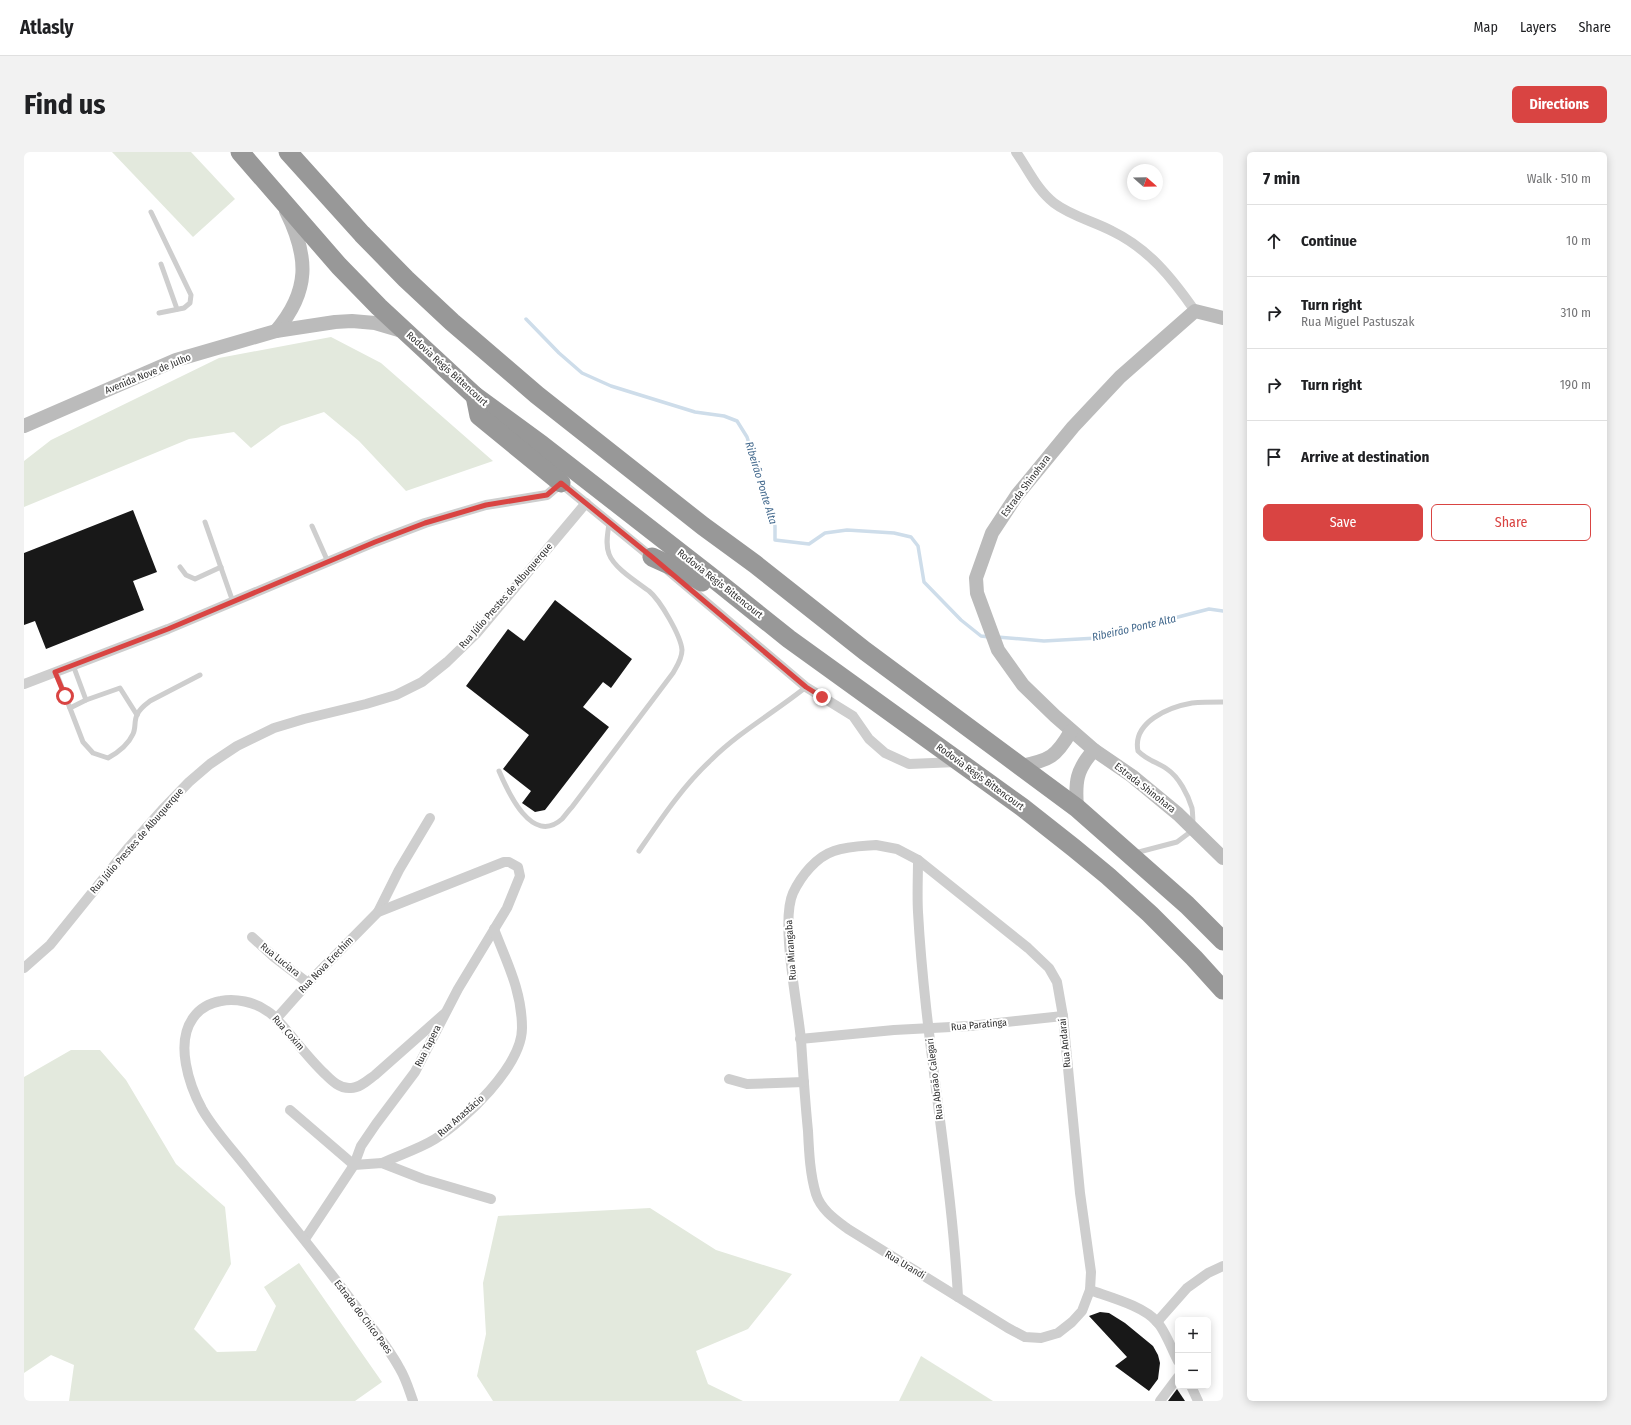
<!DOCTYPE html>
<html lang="en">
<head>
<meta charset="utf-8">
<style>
  :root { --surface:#fff; --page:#f2f2f2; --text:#202124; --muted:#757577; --line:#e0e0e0; --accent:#d94442 }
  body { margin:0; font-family:"Fira Sans Condensed",sans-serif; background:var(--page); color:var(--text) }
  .controls { position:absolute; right:12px; bottom:12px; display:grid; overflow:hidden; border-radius:6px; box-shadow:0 2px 10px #0003 }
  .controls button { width:36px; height:36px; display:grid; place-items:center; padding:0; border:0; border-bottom:1px solid var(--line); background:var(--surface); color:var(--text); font:20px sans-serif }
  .compass { position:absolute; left:1103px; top:12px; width:36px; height:36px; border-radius:50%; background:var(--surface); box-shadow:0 2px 10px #0003; rotate:110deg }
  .stop { position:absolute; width:12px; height:12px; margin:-9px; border:3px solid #d94442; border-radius:50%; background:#fff }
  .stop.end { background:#d94442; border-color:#fff; box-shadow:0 1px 4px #0008 }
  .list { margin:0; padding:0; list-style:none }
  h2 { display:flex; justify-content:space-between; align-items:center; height:52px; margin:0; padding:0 16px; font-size:17px }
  h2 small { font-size:13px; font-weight:400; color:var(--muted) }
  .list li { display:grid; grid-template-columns:26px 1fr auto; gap:12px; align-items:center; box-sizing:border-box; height:72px; padding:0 16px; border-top:1px solid var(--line) }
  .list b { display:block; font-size:15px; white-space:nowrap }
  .list p { margin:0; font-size:13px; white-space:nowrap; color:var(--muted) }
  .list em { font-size:13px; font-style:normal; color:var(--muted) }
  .actions { display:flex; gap:8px; padding:12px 16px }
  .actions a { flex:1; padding:9px 0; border:1px solid var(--accent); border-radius:6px; text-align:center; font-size:14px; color:var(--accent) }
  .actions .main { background:var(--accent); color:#fff }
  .icon { flex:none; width:22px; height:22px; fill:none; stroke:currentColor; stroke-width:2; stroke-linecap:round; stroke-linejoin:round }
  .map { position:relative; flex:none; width:1199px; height:1249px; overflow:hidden; border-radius:6px }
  header { display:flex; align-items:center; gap:24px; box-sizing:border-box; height:56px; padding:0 20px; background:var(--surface); border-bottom:1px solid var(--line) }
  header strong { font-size:19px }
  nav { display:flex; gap:22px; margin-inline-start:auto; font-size:14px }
  .intro { display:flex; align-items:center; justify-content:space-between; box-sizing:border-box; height:96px; padding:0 24px }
  h1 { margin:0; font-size:28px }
  .button { padding:10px 18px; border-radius:6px; background:var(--accent); color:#fff; font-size:14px; font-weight:700 }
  main { display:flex; gap:24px; padding:0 24px }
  aside { flex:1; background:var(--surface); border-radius:6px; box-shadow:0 2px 10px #0003 }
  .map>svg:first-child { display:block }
  .green { fill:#e3e9dd }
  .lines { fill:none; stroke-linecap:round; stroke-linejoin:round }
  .stream { stroke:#ceddea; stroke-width:3.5 }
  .building { fill:#181818 }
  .lane { stroke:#cecece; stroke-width:5 }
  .street { stroke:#cecece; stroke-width:10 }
  .secondary { stroke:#bbb; stroke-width:14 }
  .highway { stroke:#989898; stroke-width:19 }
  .route { stroke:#d94442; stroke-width:5 }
  .labels { text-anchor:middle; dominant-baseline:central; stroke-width:4; stroke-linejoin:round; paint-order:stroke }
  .street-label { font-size:10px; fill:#313131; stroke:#fff }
  .water-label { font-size:11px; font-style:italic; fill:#446a8e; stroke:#fff }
</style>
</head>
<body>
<header>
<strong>Atlasly</strong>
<nav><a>Map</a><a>Layers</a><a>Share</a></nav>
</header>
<div class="intro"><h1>Find us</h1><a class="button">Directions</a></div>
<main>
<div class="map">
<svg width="1199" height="1249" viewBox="0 0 1199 1249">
  <rect width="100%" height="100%" fill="#fff"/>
  <g class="green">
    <polygon points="88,0 167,0 211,47 169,85"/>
    <polygon points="307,185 357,211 469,309 382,339 335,289 300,260 257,274 227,296 210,280 165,287 0,355 0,309 27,288 195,206"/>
    <polygon points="47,898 76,898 102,928 152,1012 201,1055 207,1112 170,1177 193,1200 232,1199 252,1154 240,1135 275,1111 358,1230 331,1249 45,1249 50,1213 27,1203 0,1221 0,925"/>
    <polygon points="626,1056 692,1098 768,1122 724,1177 672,1199 684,1232 719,1249 469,1249 453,1224 462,1182 459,1131 474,1064"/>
    <polygon points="897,1204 969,1249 875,1249"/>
  </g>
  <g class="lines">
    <g class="stream">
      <polyline points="502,167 535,201 558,221 587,234 671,260 700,264 713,269 723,285 751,374 751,388 785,392 801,381 823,378 870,381 887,385 894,394 900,430 937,468 957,484 965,485"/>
      <polyline points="973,485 1020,489 1073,486 1185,457 1199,459"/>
    </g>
  </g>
  <g class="building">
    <polygon points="109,358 133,420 109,429 120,458 22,497 11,469 0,473 0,401"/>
    <polygon points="531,448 608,507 587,536 579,530 559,555 585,575 521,658 511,660 498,651 507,639 479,617 505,583 442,534 484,477 500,489"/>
    <polygon points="1076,1160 1085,1161 1101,1171 1129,1194 1134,1203 1136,1211 1134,1227 1125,1239 1091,1214 1103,1205 1065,1164"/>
    <polygon points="1153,1237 1161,1249 1144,1249"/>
  </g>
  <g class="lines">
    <g class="lane">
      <polyline points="127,60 167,143 166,151 160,156 135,161"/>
      <polyline points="137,112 153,157"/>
      <polyline points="181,370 209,450"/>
      <polyline points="288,374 304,410"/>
      <polyline points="156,415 162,423 171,427 197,415"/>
      <path d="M32,520L59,590L69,601L84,606C95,600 104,593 109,582C112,576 110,568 113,563C115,557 122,552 126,549L176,523"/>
      <polyline points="62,548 96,536 113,563"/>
      <polyline points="46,556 62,548 49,513"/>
      <path d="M475,619C484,640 508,694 538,667C541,664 544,659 548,655L649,521C653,514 658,507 658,498C657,484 636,448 625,439C613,430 590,416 585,402C581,392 584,381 585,371"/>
      <path d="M615,699C637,667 658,635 687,608C715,580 751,560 782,535"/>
      <path d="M1111,701L1153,690L1169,678C1169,671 1169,663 1168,656C1164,643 1155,625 1143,617C1133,610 1124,609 1114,599C1108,570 1145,555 1168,551C1178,550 1189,550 1199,550"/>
    </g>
    <g class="street">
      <path d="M992,0C1004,17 1013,38 1030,51C1047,64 1069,69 1088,79C1125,97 1148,126 1171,159"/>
      <polyline points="645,419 782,535 829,564 845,587 861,601 885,612 933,610"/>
      <polyline points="0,532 144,477 351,390 401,371 462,353 523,343 537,331 631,408"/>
      <path d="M852,693L873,697L894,708L1004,796L1025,816L1033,830L1039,864L1056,1041L1067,1120L1066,1138L1058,1159L1048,1170L1034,1181L1017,1186L1001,1185L984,1176L824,1077C812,1068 797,1058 792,1042C786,1022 785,1000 784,979C781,949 779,919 777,888C774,854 756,770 769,741C777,724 792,705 810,699C824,694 839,694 852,693Z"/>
      <path d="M894,708C894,725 893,743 894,760C901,889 927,1016 934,1145"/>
      <polyline points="354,760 375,718 406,666"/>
      <polyline points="228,785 250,805 284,831"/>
      <polyline points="0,816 26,793 105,695 138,658 165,630 186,612 213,594 250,576 280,567 342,552 372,543 398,530 423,510 452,482 562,351"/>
      <polyline points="252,867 284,831 354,760 480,710 485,710 494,715 496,724 483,756 434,837 391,920 352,972 337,994 330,1013 281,1087"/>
      <polyline points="776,887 870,878 946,874 1039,864"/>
      <polyline points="705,927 723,932 780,930"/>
      <polyline points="266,958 330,1013 358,1011 399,1027 467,1047"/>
      <path d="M358,1011C375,1003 395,997 411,987C441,968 498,914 498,876C498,839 483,811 470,777"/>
      <path d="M1066,1138C1085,1145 1120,1154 1133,1170C1141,1178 1148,1198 1154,1209"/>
      <polyline points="1133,1170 1163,1136 1184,1121 1199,1114"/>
      <polyline points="1167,1234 1174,1249"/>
      <path d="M389,1249C385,1238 382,1227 376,1217C362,1191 342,1168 324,1144C291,1100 256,1058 222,1015C207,996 190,978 178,957C165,933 151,891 169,866C176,856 185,851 197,849C211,846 231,850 243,859C249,862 253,868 258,873C272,889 285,907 301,922C308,929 316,937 327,936C336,936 344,928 351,923L420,862"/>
      <polyline points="1136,1249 1154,1225"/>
    </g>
    <g class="secondary">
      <polyline points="1199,166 1171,159 1096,225 1049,275 993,343 968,381 952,426 953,441 974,498 999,533 1031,564 1070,598 1108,624 1154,662 1199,706"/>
      <path d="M252,179C286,139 285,105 262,59"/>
      <polyline points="0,274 152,208 252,179 311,170 328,169 351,171 378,179"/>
      <path d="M997,614C1026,608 1032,605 1047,579"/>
      <path d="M1053,656C1051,630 1052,618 1070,598"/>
    </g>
    <g class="highway">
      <polyline points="216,0 315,114 355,155 451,244 518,293 685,423 765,487 998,655 1050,696 1084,724 1126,762 1170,806 1199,838"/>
      <polyline points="264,0 338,82 382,127 428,170 513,243 679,374 731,412 841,499 1053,656 1163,753 1199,789"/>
      <polyline points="451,244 455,264 537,331"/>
      <polyline points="628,405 661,420 678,430"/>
    </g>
  </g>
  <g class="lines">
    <polyline class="route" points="41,544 31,520 144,477 351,390 401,371 462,353 523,343 537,331 628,405 782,535 798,545"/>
  </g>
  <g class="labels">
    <g class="street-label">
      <text transform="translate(423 217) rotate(42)">Rodovia Régis Bittencourt</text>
      <text transform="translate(124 222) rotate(-22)">Avenida Nove de Julho</text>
      <text transform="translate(1002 334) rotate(-53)">Estrada Shinohara</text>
      <text transform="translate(696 432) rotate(38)">Rodovia Régis Bittencourt</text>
      <text transform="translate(482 444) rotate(-49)">Rua Júlio Prestes de Albuquerque</text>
      <text transform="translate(956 625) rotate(36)">Rodovia Régis Bittencourt</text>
      <text transform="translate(1121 636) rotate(38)">Estrada Shinohara</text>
      <text transform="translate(113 689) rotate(-49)">Rua Júlio Prestes de Albuquerque</text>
      <text transform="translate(767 798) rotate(-94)">Rua Mirangaba</text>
      <text transform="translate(256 808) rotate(39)">Rua Luciara</text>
      <text transform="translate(302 813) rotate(-46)">Rua Nova Erechim</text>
      <text transform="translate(955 873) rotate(-5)">Rua Paratinga</text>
      <text transform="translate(264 881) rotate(49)">Rua Coxim</text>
      <text transform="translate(1041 891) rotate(-96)">Rua Andaraí</text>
      <text transform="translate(404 894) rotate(-63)">Rua Tapera</text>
      <text transform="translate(911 927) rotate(-97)">Rua Abraão Calegari</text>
      <text transform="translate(437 964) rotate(-41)">Rua Anastácio</text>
      <text transform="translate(881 1113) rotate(31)">Rua Urandi</text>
      <text transform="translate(339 1165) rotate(53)">Estrada do Chico Paes</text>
    </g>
    <g class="water-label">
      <text transform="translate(737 331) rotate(73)">Ribeirão Ponte Alta</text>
      <text transform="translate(1110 476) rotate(-13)">Ribeirão Ponte Alta</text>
    </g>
  </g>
</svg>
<div class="controls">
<button>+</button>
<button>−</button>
</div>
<svg class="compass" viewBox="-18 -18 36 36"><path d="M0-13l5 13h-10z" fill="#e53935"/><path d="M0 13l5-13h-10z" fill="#757577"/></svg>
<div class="stop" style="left:41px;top:544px"></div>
<div class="stop end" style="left:798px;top:545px"></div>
</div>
<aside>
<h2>7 min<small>Walk · 510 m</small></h2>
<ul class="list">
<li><svg class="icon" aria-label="ahead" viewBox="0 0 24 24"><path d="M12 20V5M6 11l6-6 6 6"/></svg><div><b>Continue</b></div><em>10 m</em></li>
<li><svg class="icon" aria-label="right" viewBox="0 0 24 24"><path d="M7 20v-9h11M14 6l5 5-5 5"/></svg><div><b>Turn right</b><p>Rua Miguel Pastuszak</p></div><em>310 m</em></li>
<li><svg class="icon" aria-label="right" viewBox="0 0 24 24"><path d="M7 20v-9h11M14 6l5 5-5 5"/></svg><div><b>Turn right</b></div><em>190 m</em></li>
<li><svg class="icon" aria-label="arrive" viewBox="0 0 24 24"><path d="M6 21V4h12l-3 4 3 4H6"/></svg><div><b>Arrive at destination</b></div></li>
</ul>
<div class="actions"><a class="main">Save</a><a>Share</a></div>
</aside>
</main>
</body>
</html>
